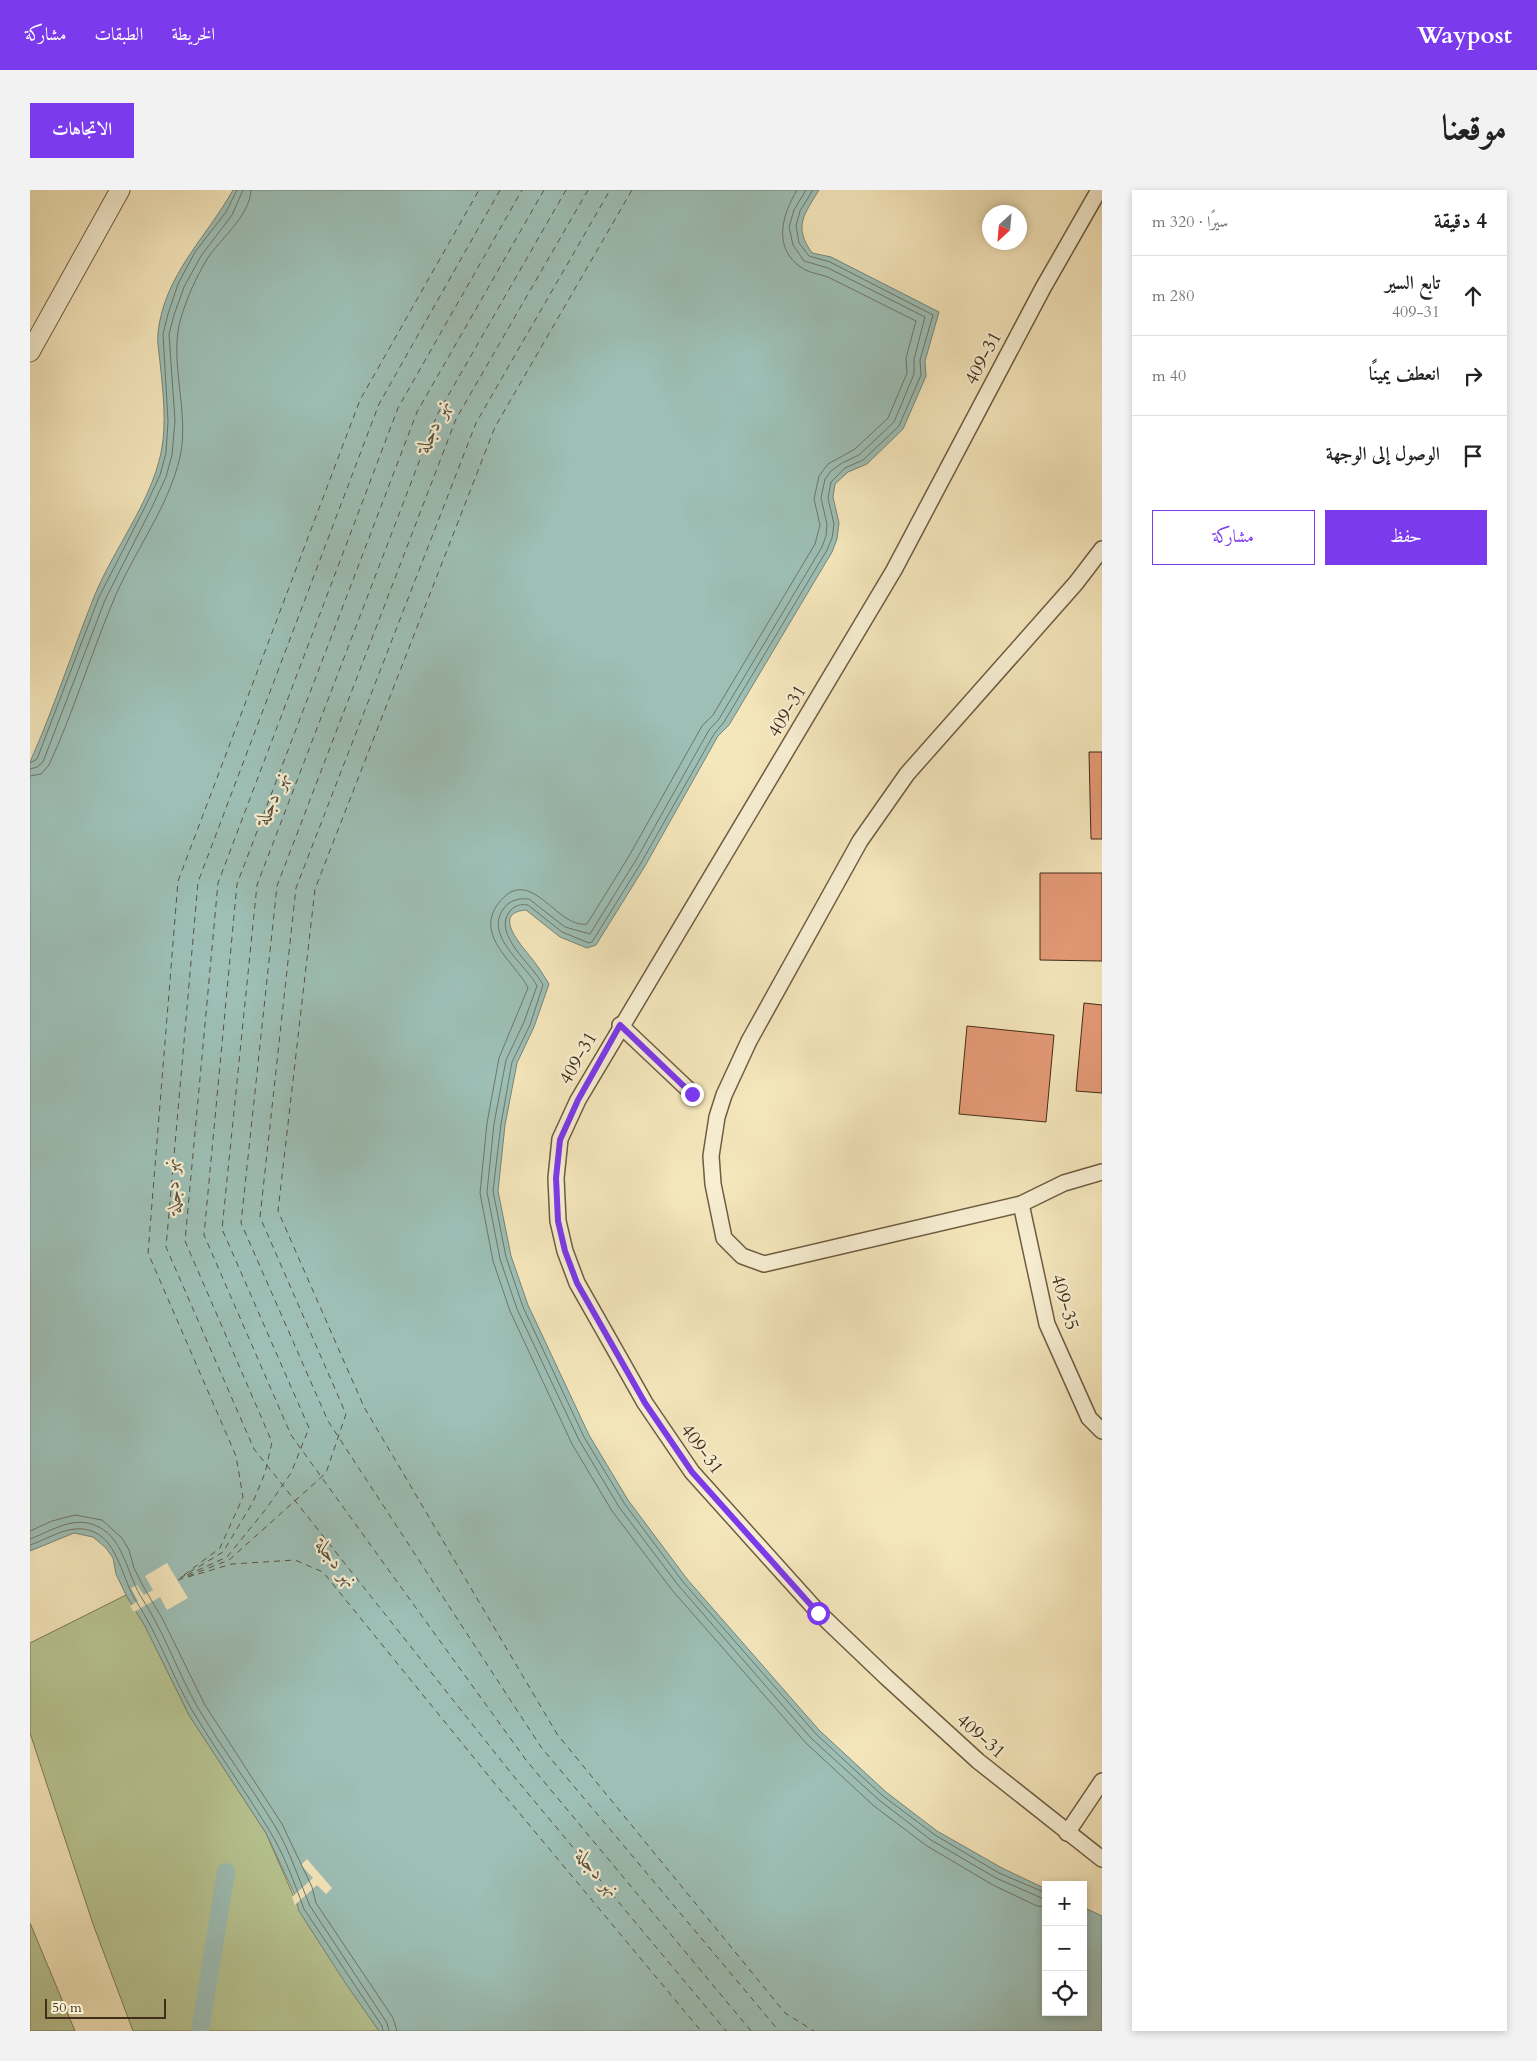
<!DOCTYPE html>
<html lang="ar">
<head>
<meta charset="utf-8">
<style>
  :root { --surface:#fff; --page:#f2f2f2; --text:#222; --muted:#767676; --line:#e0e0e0; --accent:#7c3aed }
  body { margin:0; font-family:Cardo,Amiri,serif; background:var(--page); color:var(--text); direction:rtl }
  .controls { position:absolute; right:15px; bottom:15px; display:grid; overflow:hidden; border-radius:0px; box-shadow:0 2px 8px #0003 }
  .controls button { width:45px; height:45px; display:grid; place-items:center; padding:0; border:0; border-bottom:1px solid var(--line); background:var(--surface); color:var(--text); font:25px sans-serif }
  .compass { position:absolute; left:952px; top:15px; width:45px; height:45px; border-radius:50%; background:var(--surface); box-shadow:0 2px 8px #0003; rotate:206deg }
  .scale { position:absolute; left:15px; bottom:12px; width:121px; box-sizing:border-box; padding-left:5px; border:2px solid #422d18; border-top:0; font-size:14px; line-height:18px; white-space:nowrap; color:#422d18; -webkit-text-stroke:4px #f8efd3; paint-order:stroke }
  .stop { position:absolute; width:15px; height:15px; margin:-11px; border:4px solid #7c3aed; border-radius:50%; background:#fff }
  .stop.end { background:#7c3aed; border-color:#fff; box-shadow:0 1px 5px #0008 }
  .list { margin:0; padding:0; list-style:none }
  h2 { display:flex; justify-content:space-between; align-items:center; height:65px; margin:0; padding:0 20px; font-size:21px }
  h2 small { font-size:16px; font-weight:400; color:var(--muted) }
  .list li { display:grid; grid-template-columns:32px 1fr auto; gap:15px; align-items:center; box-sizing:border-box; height:80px; padding:0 20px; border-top:1px solid var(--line) }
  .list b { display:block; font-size:19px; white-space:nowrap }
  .list p { margin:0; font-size:16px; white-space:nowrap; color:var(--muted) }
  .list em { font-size:16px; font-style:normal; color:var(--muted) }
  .actions { display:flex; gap:10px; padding:15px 20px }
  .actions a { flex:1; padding:11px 0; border:1px solid var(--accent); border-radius:0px; text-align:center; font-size:18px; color:var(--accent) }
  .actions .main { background:var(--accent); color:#fff }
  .icon { flex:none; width:28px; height:28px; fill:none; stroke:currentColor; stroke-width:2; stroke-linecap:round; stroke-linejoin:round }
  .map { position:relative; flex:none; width:1072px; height:1841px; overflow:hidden; direction:ltr; border-radius:0px }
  header { display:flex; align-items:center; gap:30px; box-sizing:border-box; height:70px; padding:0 25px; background:var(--accent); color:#fff }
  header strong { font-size:24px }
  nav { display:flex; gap:28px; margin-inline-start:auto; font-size:18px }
  .intro { display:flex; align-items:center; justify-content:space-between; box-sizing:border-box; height:120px; padding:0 30px }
  h1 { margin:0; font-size:35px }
  .button { padding:12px 22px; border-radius:0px; background:var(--accent); color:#fff; font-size:18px; font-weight:700 }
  main { display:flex; gap:30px; padding:0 30px }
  aside { flex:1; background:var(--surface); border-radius:0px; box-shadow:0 2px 8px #0003 }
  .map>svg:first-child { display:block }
  .green { fill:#b8c693; stroke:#7d7a56 }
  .water { fill:#9dbfb6; stroke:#798577 }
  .pier { fill:#f5e7bc }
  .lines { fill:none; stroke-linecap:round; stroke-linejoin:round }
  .shore { stroke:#707667; stroke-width:1 }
  .canal { stroke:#9dbfb6; stroke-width:18 }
  .ferry { stroke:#595240; stroke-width:1; stroke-dasharray:6 5; stroke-linecap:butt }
  .building { fill:#e59b77; stroke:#422d18 }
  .minor-casing { stroke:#6f5c41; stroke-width:18 }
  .tertiary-casing { stroke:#6f5c41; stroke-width:21 }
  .minor { stroke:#f8efd3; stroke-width:15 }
  .tertiary { stroke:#f8efd3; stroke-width:19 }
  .route { stroke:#7c3aed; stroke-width:6 }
  .labels { text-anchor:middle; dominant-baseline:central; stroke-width:4.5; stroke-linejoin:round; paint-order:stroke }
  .street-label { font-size:19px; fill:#422d18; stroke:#f8efd3 }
  .water-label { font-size:20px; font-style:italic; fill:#595240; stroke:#f8efd3 }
</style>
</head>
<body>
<header>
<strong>Waypost</strong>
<nav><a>الخريطة</a><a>الطبقات</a><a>مشاركة</a></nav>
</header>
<div class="intro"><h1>موقعنا</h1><a class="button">الاتجاهات</a></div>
<main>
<aside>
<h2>4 دقيقة<small>سيرًا · 320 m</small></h2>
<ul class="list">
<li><svg class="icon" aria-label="ahead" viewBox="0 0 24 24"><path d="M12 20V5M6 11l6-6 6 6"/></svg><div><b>تابع السير</b><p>409-31</p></div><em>280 m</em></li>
<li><svg class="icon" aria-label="right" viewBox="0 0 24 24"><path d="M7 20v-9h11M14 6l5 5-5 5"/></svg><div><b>انعطف يمينًا</b></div><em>40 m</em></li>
<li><svg class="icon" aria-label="arrive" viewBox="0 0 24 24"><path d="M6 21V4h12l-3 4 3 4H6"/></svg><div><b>الوصول إلى الوجهة</b></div></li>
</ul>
<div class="actions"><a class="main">حفظ</a><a>مشاركة</a></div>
</aside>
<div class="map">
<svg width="1072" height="1841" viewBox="0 0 1072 1841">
  <rect width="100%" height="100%" fill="#f5e7bc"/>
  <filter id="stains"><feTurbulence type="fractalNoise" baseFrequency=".004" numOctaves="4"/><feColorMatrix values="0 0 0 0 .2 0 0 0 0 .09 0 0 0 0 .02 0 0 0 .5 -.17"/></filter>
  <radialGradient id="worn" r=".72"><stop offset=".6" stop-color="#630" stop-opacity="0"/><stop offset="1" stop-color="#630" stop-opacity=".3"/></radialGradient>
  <g class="green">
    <polygon points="96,1405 115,1436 159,1525 236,1643 267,1714 282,1741 349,1841 103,1841 63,1734 0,1543 0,1453"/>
    <polygon points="0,1733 45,1841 0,1841"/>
  </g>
  <path class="water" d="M203,0H789C774,25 763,36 782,63L801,67L909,122L895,171L896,186L873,239L837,274L818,282L805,294L803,307L809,333L807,349L802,362L699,535L688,546L615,676L566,755L557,758L530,747L496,720C459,723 495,759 503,770C509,778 514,786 519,794L504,837L487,873L475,935L468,1001L481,1066L498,1115L559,1245L598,1310L657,1389L789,1540L856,1602L907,1641L972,1678L1016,1699V1822H1053V1717L1072,1726V1841H349L316,1794L269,1721L265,1705L236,1643L159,1525L115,1436L96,1405L86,1384L83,1368L76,1358L63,1347L44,1343L0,1361V572C24,518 42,462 64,407C84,358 120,314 131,263C137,234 133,201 130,172C129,163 127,152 128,142C135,84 176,48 203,0Z"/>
  <g class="pier">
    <polygon points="137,1373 158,1408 137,1420 130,1407 104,1422 100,1416 108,1411 101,1398 107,1395 114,1405 123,1400 115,1386"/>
    <polygon points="277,1669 302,1698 296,1704 287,1695 265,1715 262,1707 283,1688 271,1675"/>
  </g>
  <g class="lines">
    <g class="shore">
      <path d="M767,0C752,25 742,58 772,78C781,84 794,84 804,90C831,104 859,117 886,131L876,168L877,183L858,228L825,259L798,274L789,286L784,309L790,335L785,354L683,525L672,536L599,666L557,734C526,739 500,671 468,714C444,746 486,773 498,798L469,868L457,933L450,1003L463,1071L480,1121L542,1254L582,1321L642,1400L776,1553L844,1616L897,1656L963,1695L1007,1716L1016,1717"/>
      <path d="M776,0L764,20L759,37L763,55L774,71L798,78L895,127L884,169V184L864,232L829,265L812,273L801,281L795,289L791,308L797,334L796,346L792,357L689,529L679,540L606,670L560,744L535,737L499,709C489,708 480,710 474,718C453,746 496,774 507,796L494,832L476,870L464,934L457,1002L470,1069L487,1119L549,1250L589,1317L648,1395L781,1548L849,1610L901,1650L966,1688L1016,1710"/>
      <path d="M783,0L770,21L766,36L769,53L779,66L800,72L903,125L890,170L891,185L869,236L833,270L815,278L801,292L798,308L804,334L802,348L797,360L694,532L684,544L611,673L562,752L559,753L532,742L498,715C491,714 485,715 480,721C461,744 504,776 513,795L500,835L482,872L471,934L463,1001L476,1067L493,1117L554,1247L594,1313L653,1392L786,1544L853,1606L905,1645L969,1683L1016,1703"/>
      <polyline points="0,573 7,569 69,407 116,315 130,285 136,263 138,231 133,144 138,124 148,94 165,62 196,22 207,0"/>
      <polyline points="0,579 7,577 13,572 75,410 122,317 136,287 142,265 145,231 139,144 144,125 154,97 171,66 202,25 213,0"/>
      <path d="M0,586L11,584L19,575C43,523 60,467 82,414C102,364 138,319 150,267C160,222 138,169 151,128C157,107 166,88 177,69C190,49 220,26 221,0"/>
      <polyline points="0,1341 22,1331 45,1325 72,1330 92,1348 99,1360 104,1378 113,1396 132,1428 175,1515 252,1634 282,1697 286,1713 363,1828 367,1841"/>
      <path d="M0,1349C22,1341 44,1324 69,1337C95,1351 97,1386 113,1410C135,1444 148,1483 168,1518C192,1559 221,1596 245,1636C260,1661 269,1690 280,1716L357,1833L359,1841"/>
      <path d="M0,1355C21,1348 41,1332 64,1342C88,1352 93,1391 106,1411C129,1446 142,1486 163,1522C187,1562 215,1600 239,1640C254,1664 264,1692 274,1719L352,1836L353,1841"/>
    </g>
    <polyline class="canal" points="171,1836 196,1682"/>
    <g class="ferry">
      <polyline points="470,0 349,214 168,692 136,1057 224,1259 481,1583 696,1841"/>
      <polyline points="514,0 387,222 207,694 174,1045 261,1245 496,1570 721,1841"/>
      <polyline points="558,0 426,229 247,696 211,1033 298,1231 511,1557 749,1841"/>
      <polyline points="602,0 465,237 285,699 248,1021 334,1217 527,1544 755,1823 784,1841"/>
      <polyline points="154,1385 190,1358 213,1307 206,1266 118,1063 148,691 330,210 449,0"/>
      <polyline points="157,1385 197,1367 236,1319 261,1283 279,1238 192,1039 227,695 407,225 536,0"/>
      <polyline points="158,1387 202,1374 265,1370 293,1382 466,1595 671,1841"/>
      <polyline points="150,1388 193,1362 223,1312 235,1283 242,1252 155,1051 188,693 368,218 492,0"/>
      <polyline points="148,1390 199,1370 296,1283 316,1224 230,1027 266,698 446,233 580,0"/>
    </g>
  </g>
  <g class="building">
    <polygon points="1059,562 1072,562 1072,649 1061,649"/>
    <polygon points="1010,683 1072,683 1072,771 1010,770"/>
    <polygon points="1054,813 1072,815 1072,903 1046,901"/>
    <polygon points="937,836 1024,845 1016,932 929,924"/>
  </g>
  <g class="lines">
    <g class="minor-casing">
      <g id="minor">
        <polyline points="1069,0 1013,98 864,380 548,910 530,949 526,988 528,1031 535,1061 547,1093 615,1213 662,1282 789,1423 856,1487 948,1571 1072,1669"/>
        <polyline points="1072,359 1046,393 877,584 830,651 719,851 694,905 687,927 681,966 683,994 694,1048 712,1066 734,1074 991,1014 1034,993 1072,982"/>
        <polyline points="590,835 662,903"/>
        <polyline points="991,1014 1017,1134 1059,1228 1072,1241"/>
        <polyline points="1037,1643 1072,1591"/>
      </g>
    </g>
    <g class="tertiary-casing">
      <polyline id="tertiary" points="0,162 90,0"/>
    </g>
    <use href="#minor" class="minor"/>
    <use href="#tertiary" class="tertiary"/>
  </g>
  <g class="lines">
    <polyline class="route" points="662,904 590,835 548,910 530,950 526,988 528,1031 535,1061 547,1093 615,1213 662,1282 788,1423"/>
  </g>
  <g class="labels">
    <g class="street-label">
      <text transform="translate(953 168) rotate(-62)">409-31</text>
      <text transform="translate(757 521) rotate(-59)">409-31</text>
      <text transform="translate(548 868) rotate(-60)">409-31</text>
      <text transform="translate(1035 1112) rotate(74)">409-35</text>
      <text transform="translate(672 1259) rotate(53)">409-31</text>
      <text transform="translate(951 1546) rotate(41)">409-31</text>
    </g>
    <g class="water-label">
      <text transform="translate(403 236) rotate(-66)">نهر دجلة</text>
      <text transform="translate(242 608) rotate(-67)">نهر دجلة</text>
      <text transform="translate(142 996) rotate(-97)">نهر دجلة</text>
      <text transform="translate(307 1373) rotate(52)">نهر دجلة</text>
      <text transform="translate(568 1683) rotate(48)">نهر دجلة</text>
    </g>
  </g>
  <rect width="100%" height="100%" filter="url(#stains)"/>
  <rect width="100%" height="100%" fill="url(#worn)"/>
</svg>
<div class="controls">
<button>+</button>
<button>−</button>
<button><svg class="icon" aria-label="locate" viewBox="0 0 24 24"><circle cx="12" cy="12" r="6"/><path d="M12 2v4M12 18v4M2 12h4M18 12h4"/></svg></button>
</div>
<svg class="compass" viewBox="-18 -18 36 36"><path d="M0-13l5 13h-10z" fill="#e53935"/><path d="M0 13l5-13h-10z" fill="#767676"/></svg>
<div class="scale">50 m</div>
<div class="stop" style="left:788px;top:1423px"></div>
<div class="stop end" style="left:662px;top:904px"></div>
</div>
</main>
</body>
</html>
